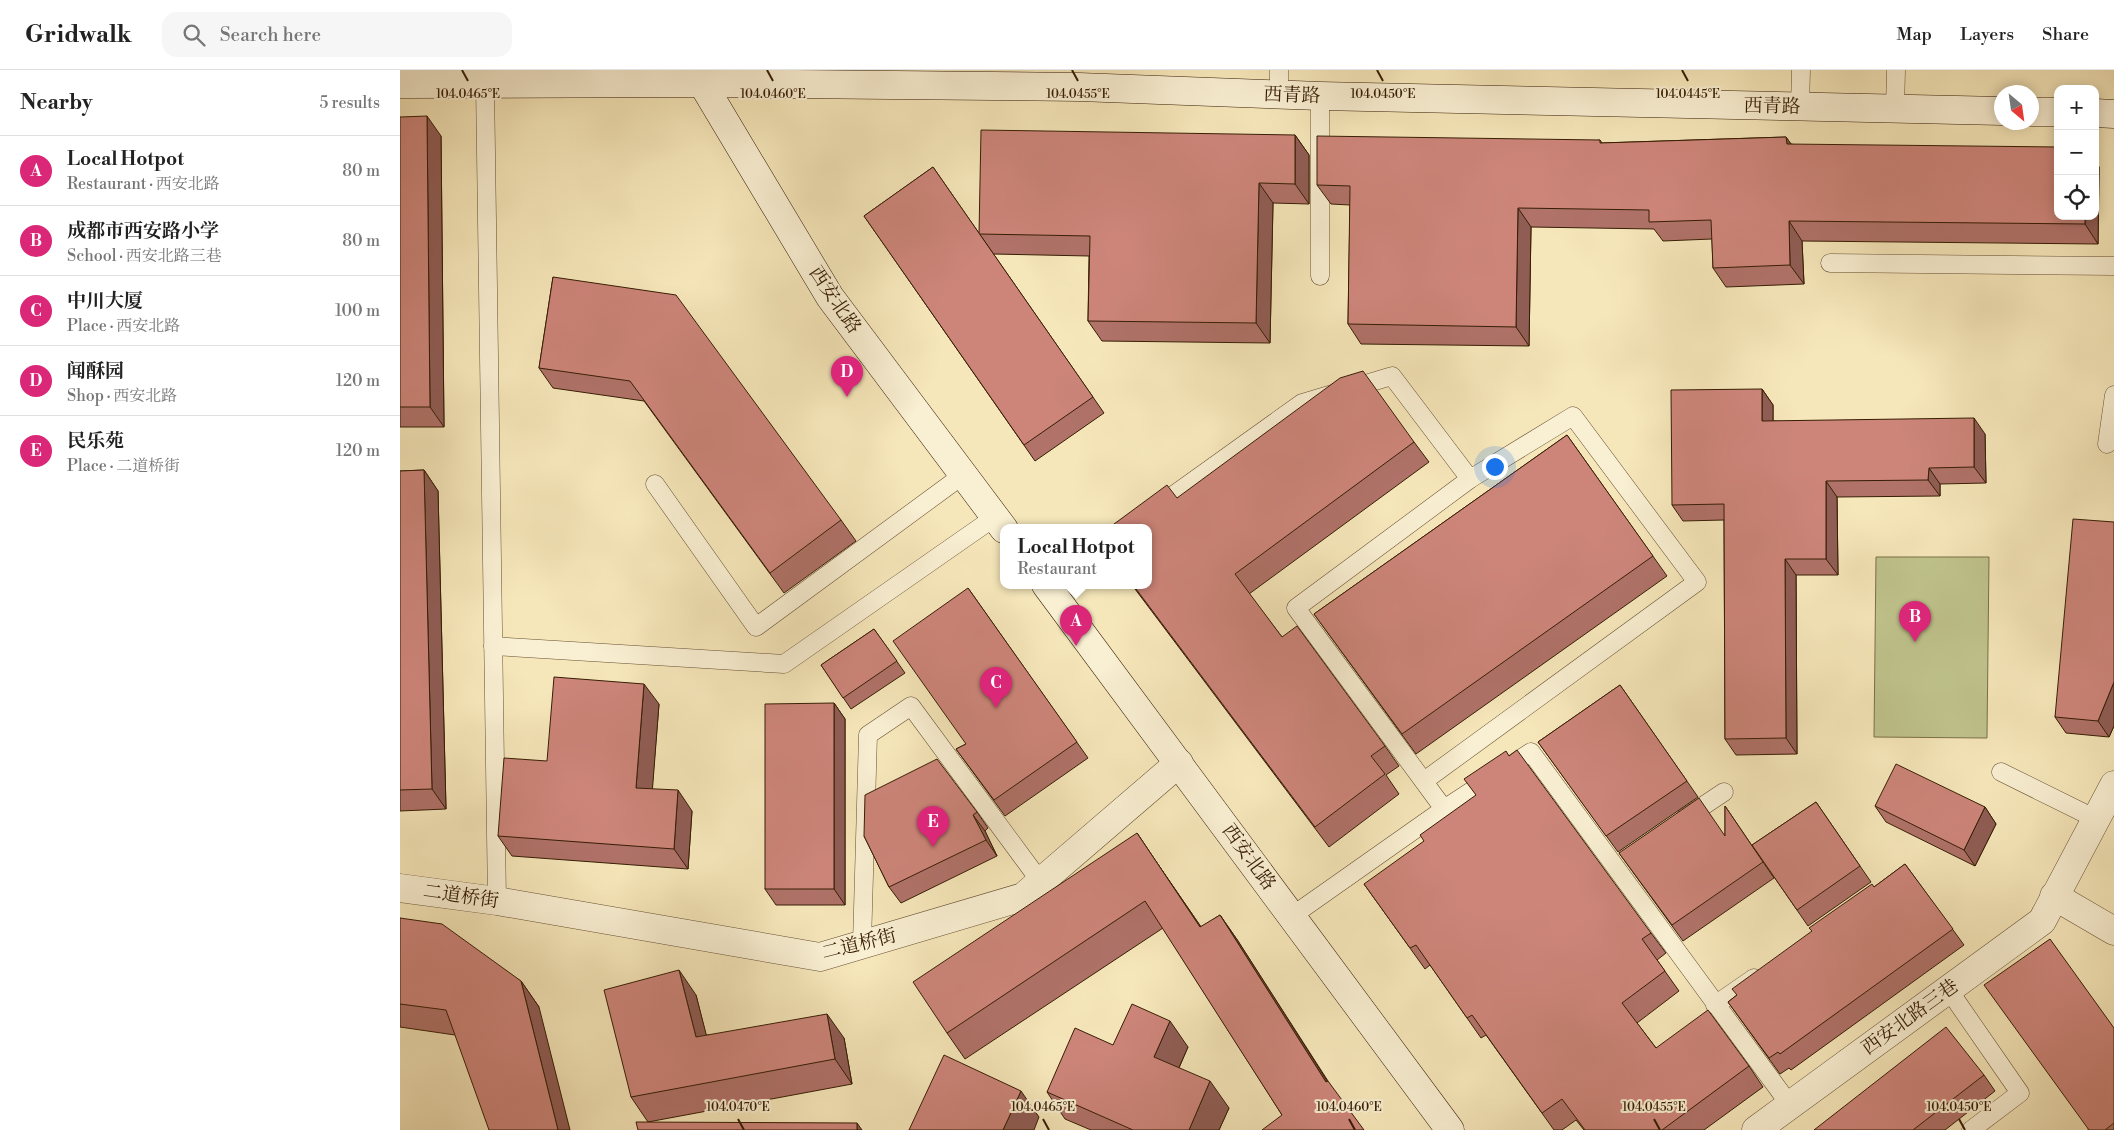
<!DOCTYPE html>
<html lang="en">
<head>
<meta charset="utf-8">
<style>
  :root { --surface:#fff; --page:#f6f6f6; --text:#222; --muted:#767676; --line:#e0e0e0; --accent:#db2777 }
  body { margin:0; font-family:"Libre Bodoni","Noto Serif SC",serif; background:var(--page); color:var(--text) }
  .controls { position:absolute; right:15px; top:15px; display:grid; overflow:hidden; border-radius:10px; box-shadow:0 2px 12px #0003 }
  .controls button { width:45px; height:45px; display:grid; place-items:center; padding:0; border:0; border-bottom:1px solid var(--line); background:var(--surface); color:var(--text); font:25px sans-serif }
  .compass { position:absolute; left:1594px; top:15px; width:45px; height:45px; border-radius:50%; background:var(--surface); box-shadow:0 2px 12px #0003; rotate:151deg }
  .you { position:absolute; left:1094px; top:396px; width:18px; height:18px; margin:-12px; border:4px solid #fff; border-radius:50%; background:#1a73e8; box-shadow:0 0 0 8px #1a73e833 }
  .badge { display:grid; place-items:center; width:32px; height:32px; border-radius:50%; background:var(--accent); color:#fff; font-size:16px; font-weight:700 }
  .pin { position:absolute; translate:-50% -41px; filter:drop-shadow(0 1px 2px #0008) }
  .pin::after { content:''; position:absolute; top:26px; width:18px; height:15px; background:inherit; clip-path:polygon(0 0,100% 0,50% 100%) }
  .popup { position:absolute; left:600px; top:454px; width:152px; height:65px; box-sizing:border-box; display:grid; place-content:center; border-radius:10px; background:var(--surface); filter:drop-shadow(0 1px 4px #0005); font-size:16px; white-space:nowrap; color:var(--muted) }
  .popup b { font-size:19px; color:var(--text) }
  .popup::after { content:''; position:absolute; left:50%; top:100%; margin-left:-10px; border:10px solid transparent; border-top-color:var(--surface) }
  .list { margin:0; padding:0; list-style:none }
  h2 { display:flex; justify-content:space-between; align-items:center; height:65px; margin:0; padding:0 20px; font-size:21px }
  h2 small { font-size:16px; font-weight:400; color:var(--muted) }
  .list li { display:grid; grid-template-columns:32px 1fr auto; gap:15px; align-items:center; box-sizing:border-box; height:70px; padding:0 20px; border-top:1px solid var(--line) }
  .list b { display:block; font-size:19px; white-space:nowrap }
  .list p { margin:0; font-size:16px; white-space:nowrap; color:var(--muted) }
  .list em { font-size:16px; font-style:normal; color:var(--muted) }
  .icon { flex:none; width:28px; height:28px; fill:none; stroke:currentColor; stroke-width:2; stroke-linecap:round; stroke-linejoin:round }
  .map { position:relative; flex:none; width:1714px; height:1060px; overflow:hidden }
  header { display:flex; align-items:center; gap:30px; box-sizing:border-box; height:70px; padding:0 25px; background:var(--surface); border-bottom:1px solid var(--line) }
  header strong { font-size:24px }
  nav { display:flex; gap:28px; margin-inline-start:auto; font-size:18px }
  .search { width:350px; height:45px; background:var(--page); display:flex; align-items:center; gap:12px; box-sizing:border-box; padding:0 18px; border-radius:15px; color:var(--muted); font-size:19px }
  main { display:flex }
  aside { flex:1; background:var(--surface) }
  .map>svg:first-child { display:block }
  .green { fill:#c0c48d; stroke:#7b7048 }
  .lines { fill:none; stroke-linecap:round; stroke-linejoin:round }
  .lane-casing { stroke:#665032; stroke-width:19 }
  .street-casing { stroke:#665032; stroke-width:29 }
  .secondary-casing { stroke:#361d04; stroke-width:29 }
  .lane { stroke:#f9efd2; stroke-width:18 }
  .street { stroke:#f9efd2; stroke-width:28 }
  .secondary { stroke:#f9efd2; stroke-width:28 }
  .wall { fill:#b07269; stroke:#361d04 }
  .shaded-wall { fill:#905d55; stroke:#361d04 }
  .building { fill:#cd857a; stroke:#361d04 }
  .ticks { fill:none; stroke:#361d04; stroke-width:2 }
  .labels { text-anchor:middle; dominant-baseline:central; stroke-width:4; stroke-linejoin:round; paint-order:stroke }
  .street-label { font-size:19px; fill:#361d04; stroke:#f9efd2 }
  .ticks-label { font-size:12px; text-anchor:middle; fill:#361d04; stroke:#f9efd2; stroke-width:4; stroke-linejoin:round; paint-order:stroke }
</style>
</head>
<body>
<header>
<strong>Gridwalk</strong>
<div class="search"><svg class="icon" aria-label="search" viewBox="0 0 24 24"><circle cx="10" cy="10" r="6"/><path d="M15 15l6 6"/></svg>Search here</div>
<nav><a>Map</a><a>Layers</a><a>Share</a></nav>
</header>
<main>
<aside>
<h2>Nearby<small>5 results</small></h2>
<ul class="list">
<li><span class="badge">A</span><div><b>Local Hotpot</b><p>Restaurant · 西安北路</p></div><em>80 m</em></li>
<li><span class="badge">B</span><div><b>成都市西安路小学</b><p>School · 西安北路三巷</p></div><em>80 m</em></li>
<li><span class="badge">C</span><div><b>中川大厦</b><p>Place · 西安北路</p></div><em>100 m</em></li>
<li><span class="badge">D</span><div><b>闻酥园</b><p>Shop · 西安北路</p></div><em>120 m</em></li>
<li><span class="badge">E</span><div><b>民乐苑</b><p>Place · 二道桥街</p></div><em>120 m</em></li>
</ul>
</aside>
<div class="map">
<svg width="1714" height="1060" viewBox="0 0 1714 1060">
  <rect width="100%" height="100%" fill="#f6e7ba"/>
  <filter id="stains"><feTurbulence type="fractalNoise" baseFrequency=".004" numOctaves="4"/><feColorMatrix values="0 0 0 0 .2 0 0 0 0 .09 0 0 0 0 .02 0 0 0 .5 -.17"/></filter>
  <radialGradient id="worn" r=".72"><stop offset=".6" stop-color="#630" stop-opacity="0"/><stop offset="1" stop-color="#630" stop-opacity=".3"/></radialGradient>
  <polygon class="green" points="1476,487 1589,487 1587,668 1474,667"/>
  <g class="lines">
    <g class="lane-casing">
      <g id="lane">
        <polyline points="879,0 879,25"/>
        <polyline points="85,14 97,831"/>
        <polyline points="1400,37 1401,0"/>
        <polyline points="1495,39 1496,0"/>
        <polyline points="1430,193 1714,196"/>
        <polyline points="920,206 920,26"/>
        <polyline points="1707,374 1714,325"/>
        <polyline points="255,414 356,557 563,405"/>
        <polyline points="729,457 902,333 992,306 1070,409 896,538 1044,739 892,846"/>
        <polyline points="93,576 384,594 595,447"/>
        <polyline points="1601,702 1696,749"/>
        <polyline points="1024,711 1297,512 1173,346 1070,409"/>
        <polyline points="1044,739 1131,682 1390,1035"/>
        <polyline points="1285,748 1324,722"/>
        <polyline points="462,874 468,665 511,636 640,811"/>
        <polyline points="1548,919 1620,1023 1571,1060"/>
        <polyline points="1315,935 1354,908"/>
      </g>
    </g>
    <g class="street-casing">
      <g id="street">
        <polyline points="0,818 97,831 420,887 623,827 779,693"/>
        <polyline points="1654,826 1714,861"/>
        <polyline points="1356,1060 1642,851 1714,715"/>
      </g>
    </g>
    <g class="secondary-casing">
      <g id="secondary">
        <polyline points="293,2 302,13 430,227 604,459"/>
        <polyline points="0,14 302,13 679,17 920,26 1602,41"/>
        <polyline points="1632,42 1658,42"/>
        <polyline points="1695,43 1714,44"/>
        <polyline points="646,515 1050,1060"/>
      </g>
    </g>
    <use href="#lane" class="lane"/>
    <use href="#street" class="street"/>
    <use href="#secondary" class="secondary"/>
  </g>
  <g class="wall">
    <polygon points="0,47 41,66 44,357 0,357"/>
    <polygon points="895,65 909,85 909,134 873,133 870,273 702,271 688,251 689,186 593,184 579,164"/>
    <polygon points="1386,67 1391,74 1695,146 1695,91 1699,97 1698,174 1402,171 1404,214 1326,217 1313,198 1312,169 1263,171 1254,159 1131,157 1129,276 961,274 948,254 950,135 931,134 917,115 1200,70 1202,73"/>
    <polygon points="533,97 704,343 635,391 464,146"/>
    <polygon points="153,207 441,450 456,471 384,523 244,331 153,318 139,298"/>
    <polygon points="1362,319 1373,335 1373,351 1585,364 1586,413 1540,414 1540,426 1437,427 1438,505 1396,505 1397,684 1336,685 1325,669 1324,450 1283,451 1272,435"/>
    <polygon points="1167,365 1267,506 1016,684 914,544"/>
    <polygon points="1014,372 1029,392 849,524 882,567 985,676 999,696 986,705 999,724 929,777 732,515 748,515 777,428"/>
    <polygon points="24,400 38,421 46,739 0,741 0,401"/>
    <polygon points="1714,452 1714,656 1709,667 1666,663 1655,647"/>
    <polygon points="568,518 688,688 605,746 556,679 566,674"/>
    <polygon points="474,559 505,603 451,639 421,595"/>
    <polygon points="1220,615 1298,727 1218,782 1138,672"/>
    <polygon points="434,633 445,649 445,835 376,835 365,819"/>
    <polygon points="259,634 252,719 292,741 288,799 112,786 98,766 147,691"/>
    <polygon points="1416,732 1471,812 1408,856 1352,775"/>
    <polygon points="1325,736 1374,808 1283,871 1219,783 1325,766"/>
    <polygon points="1475,736 1585,737 1596,754 1575,796 1486,752"/>
    <polygon points="577,742 588,758 585,761 597,786 501,833 489,817 464,766"/>
    <polygon points="755,790 801,857 820,845 838,871 928,1011 882,1045 763,858 565,989 547,963"/>
    <polygon points="1505,794 1564,875 1391,1000 1389,998 1380,1004 1328,932 1474,817"/>
    <polygon points="964,814 1251,863 1266,883 1257,890 1279,921 1237,953 1256,978 1349,996 1363,1017 1304,1060 1184,1060 1176,1050 1162,1060 1154,1060 1086,965 1081,968 1030,895 1025,899"/>
    <polygon points="0,848 121,911 139,937 55,965 0,957"/>
    <polygon points="296,925 306,965 444,968 452,1014 248,1052 231,1027"/>
    <polygon points="1714,958 1714,1060 1688,1060"/>
    <polygon points="713,975 788,977 779,998 829,1038 819,1060 691,1060 665,1049 647,1022"/>
    <polygon points="1584,1005 1595,1021 1545,1060 1414,1060"/>
  </g>
  <g class="shaded-wall">
    <polygon points="27,46 41,66 44,357 30,337"/>
    <polygon points="895,65 909,85 909,134 895,114"/>
    <polygon points="1386,67 1400,87 1387,74"/>
    <polygon points="1695,91 1699,97 1698,174 1685,154 1685,146 1695,146"/>
    <polygon points="859,113 873,133 870,273 856,253"/>
    <polygon points="1118,138 1131,157 1129,276 1116,257"/>
    <polygon points="1389,151 1402,171 1404,214 1390,195"/>
    <polygon points="1362,319 1373,335 1373,367 1362,351"/>
    <polygon points="1574,348 1585,364 1586,413 1574,397"/>
    <polygon points="1529,398 1540,414 1540,426 1528,410"/>
    <polygon points="24,400 38,421 46,739 32,719"/>
    <polygon points="1426,411 1437,427 1438,505 1426,489"/>
    <polygon points="1385,489 1396,505 1397,684 1386,668"/>
    <polygon points="1714,612 1714,656 1709,667 1698,651"/>
    <polygon points="244,614 259,634 251,738 236,718"/>
    <polygon points="434,633 445,649 445,835 434,819"/>
    <polygon points="278,720 292,741 288,799 274,779"/>
    <polygon points="1585,737 1596,754 1575,796 1564,780"/>
    <polygon points="573,745 585,761 597,786 586,770"/>
    <polygon points="737,763 755,790 819,883 800,857"/>
    <polygon points="820,845 838,871 945,1039 926,1012"/>
    <polygon points="279,900 296,925 313,991 296,967"/>
    <polygon points="121,911 139,937 170,1060 158,1060"/>
    <polygon points="427,944 444,968 452,1014 435,989"/>
    <polygon points="770,951 788,977 772,1013 754,987"/>
    <polygon points="810,1011 829,1038 819,1060 789,1060"/>
    <polygon points="621,1021 639,1047 634,1060 603,1060"/>
    <polygon points="457,1053 462,1060 457,1060"/>
  </g>
  <g class="building">
    <polygon points="27,46 30,337 0,337 0,47"/>
    <polygon points="581,60 895,65 895,114 859,113 856,253 688,251 690,166 579,164"/>
    <polygon points="917,66 1200,70 1200,73 1386,67 1387,74 1658,77 1658,146 1685,146 1685,154 1389,151 1390,195 1313,198 1311,150 1249,152 1249,140 1118,138 1116,257 948,254 950,116 917,115"/>
    <polygon points="533,97 693,327 624,375 464,146"/>
    <polygon points="153,207 276,225 441,450 370,503 230,311 139,298"/>
    <polygon points="963,301 1014,372 835,504 882,567 897,556 985,676 971,686 985,704 915,757 733,515 748,515 748,457 710,457 767,415 777,428 940,308"/>
    <polygon points="1362,319 1362,351 1574,348 1574,397 1529,398 1528,410 1426,411 1426,489 1385,489 1386,668 1325,669 1324,434 1272,435 1271,320"/>
    <polygon points="1167,365 1253,486 1002,664 914,544"/>
    <polygon points="24,400 32,719 0,720 0,401"/>
    <polygon points="1673,449 1714,452 1714,612 1698,651 1655,647"/>
    <polygon points="568,518 677,672 594,730 556,679 566,674 493,571"/>
    <polygon points="474,559 497,591 443,628 421,595"/>
    <polygon points="154,607 244,614 236,718 278,720 274,779 98,766 104,688 147,691"/>
    <polygon points="1220,615 1287,711 1206,766 1138,672"/>
    <polygon points="434,633 434,819 365,819 365,634"/>
    <polygon points="1117,680 1251,863 1242,869 1265,901 1222,933 1256,978 1308,940 1349,996 1262,1060 1185,1060 1162,1029 1142,1043 1072,945 1067,948 1016,875 1010,878 964,814 1024,771 1020,765 1076,725 1064,709 1106,681 1109,686"/>
    <polygon points="537,689 577,742 573,745 586,770 489,817 464,766 465,725"/>
    <polygon points="1496,694 1585,737 1564,780 1475,736"/>
    <polygon points="1299,728 1325,766 1325,736 1363,792 1272,855 1219,783"/>
    <polygon points="1416,732 1460,796 1397,840 1352,775"/>
    <polygon points="737,763 800,857 820,845 926,1012 928,1011 964,1060 862,1060 882,1045 745,831 547,963 513,912"/>
    <polygon points="1505,794 1553,859 1380,984 1378,982 1369,988 1328,932 1337,925 1332,919 1412,861 1409,858 1472,814 1474,817"/>
    <polygon points="0,848 42,854 121,911 158,1060 89,1060 46,940 0,934"/>
    <polygon points="1650,869 1714,958 1714,1053 1705,1060 1689,1060 1584,915"/>
    <polygon points="279,900 296,967 427,944 435,989 231,1027 204,920"/>
    <polygon points="732,934 770,951 754,987 810,1011 789,1060 733,1060 647,1022 675,958 713,975"/>
    <polygon points="1546,957 1584,1005 1513,1060 1414,1060"/>
    <polygon points="544,985 621,1021 603,1060 509,1060"/>
    <polygon points="236,1052 457,1053 457,1060 238,1060"/>
  </g>
  <path class="ticks" d="M62,0L68,11M367,0L373,11M672,0L678,11M977,0L983,11M1282,0L1288,11M338,1049L344,1060M643,1049L649,1060M949,1049L955,1060M1254,1049L1260,1060M1559,1049L1565,1060"/>
  <g class="labels">
    <g class="street-label">
      <text transform="translate(892 25) rotate(2)">西青路</text>
      <text transform="translate(1372 36) rotate(1)">西青路</text>
      <text transform="translate(435 230) rotate(56)">西安北路</text>
      <text transform="translate(849 787) rotate(54)">西安北路</text>
      <text transform="translate(61 826) rotate(8)">二道桥街</text>
      <text transform="translate(459 874) rotate(-14)">二道桥街</text>
      <text transform="translate(1510 947) rotate(-36)">西安北路三巷</text>
    </g>
  </g>
  <g class="ticks-label">
    <text x="68" y="28">104.0465°E</text>
    <text x="373" y="28">104.0460°E</text>
    <text x="678" y="28">104.0455°E</text>
    <text x="983" y="28">104.0450°E</text>
    <text x="1288" y="28">104.0445°E</text>
    <text x="338" y="1041">104.0470°E</text>
    <text x="643" y="1041">104.0465°E</text>
    <text x="949" y="1041">104.0460°E</text>
    <text x="1254" y="1041">104.0455°E</text>
    <text x="1559" y="1041">104.0450°E</text>
  </g>
  <rect width="100%" height="100%" filter="url(#stains)"/>
  <rect width="100%" height="100%" fill="url(#worn)"/>
</svg>
<div class="controls">
<button>+</button>
<button>−</button>
<button><svg class="icon" aria-label="locate" viewBox="0 0 24 24"><circle cx="12" cy="12" r="6"/><path d="M12 2v4M12 18v4M2 12h4M18 12h4"/></svg></button>
</div>
<svg class="compass" viewBox="-18 -18 36 36"><path d="M0-13l5 13h-10z" fill="#e53935"/><path d="M0 13l5-13h-10z" fill="#767676"/></svg>
<div class="you"></div>
<div class="pin badge" style="left:676px;top:576px">A</div>
<div class="popup"><b>Local Hotpot</b>Restaurant</div>
<div class="pin badge" style="left:1515px;top:572px">B</div>
<div class="pin badge" style="left:596px;top:638px">C</div>
<div class="pin badge" style="left:447px;top:327px">D</div>
<div class="pin badge" style="left:533px;top:777px">E</div>
</div>
</main>
</body>
</html>
